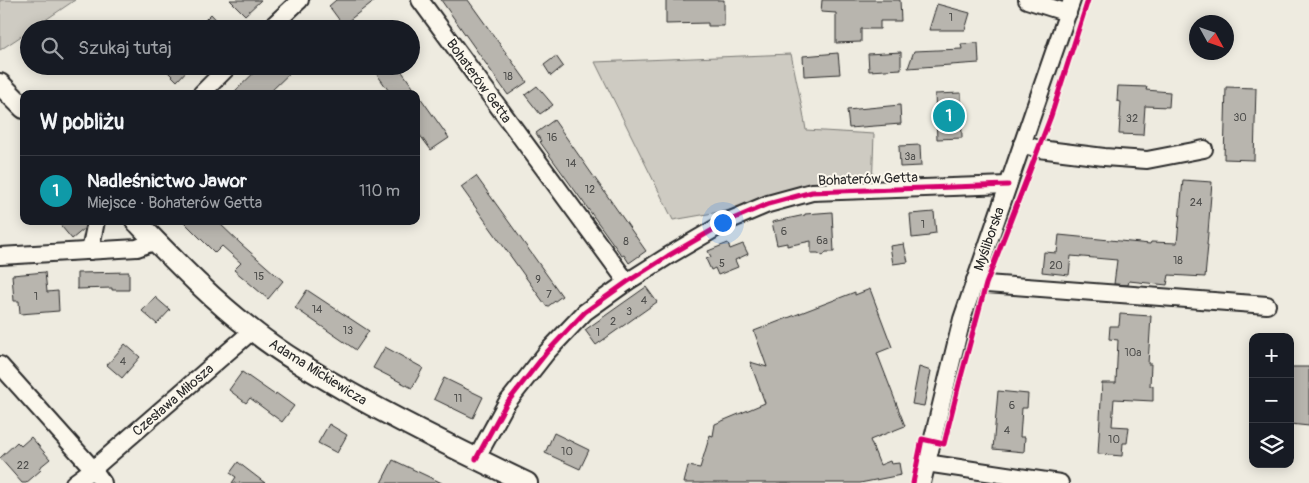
<!DOCTYPE html>
<html lang="pl">
<head>
<meta charset="utf-8">
<style>
  :root { --surface:#171b24; --page:#242831; --text:#f1f3f6; --muted:#9ea1a6; --line:#363941; --accent:#7c3aed }
  body { margin:0; font-family:Pangolin,sans-serif; background:var(--page); color:var(--text) }
  .controls { position:absolute; right:15px; bottom:15px; display:grid; overflow:hidden; border-radius:10px; box-shadow:0 2px 12px #0003 }
  .controls button { width:45px; height:45px; display:grid; place-items:center; padding:0; border:0; border-bottom:1px solid var(--line); background:var(--surface); color:var(--text); font:25px sans-serif }
  .compass { position:absolute; left:1189px; top:15px; width:45px; height:45px; border-radius:50%; background:var(--surface); box-shadow:0 2px 12px #0003; rotate:130deg }
  .you { position:absolute; left:722px; top:222px; width:18px; height:18px; margin:-12px; border:4px solid #fff; border-radius:50%; background:#1a73e8; box-shadow:0 0 0 8px #1a73e833 }
  .badge { display:grid; place-items:center; width:32px; height:32px; border-radius:50%; background:var(--accent); color:#fff; font-size:16px; font-weight:700 }
  .pin { position:absolute; translate:-50% -50%; border:2px solid #fff; box-shadow:0 1px 5px #0006 }
  .list { margin:0; padding:0; list-style:none }
  h2 { display:flex; justify-content:space-between; align-items:center; height:65px; margin:0; padding:0 20px; font-size:21px }
  h2 small { font-size:16px; font-weight:400; color:var(--muted) }
  .list li { display:grid; grid-template-columns:32px 1fr auto; gap:15px; align-items:center; box-sizing:border-box; height:70px; padding:0 20px; border-top:1px solid var(--line) }
  .list b { display:block; font-size:19px; white-space:nowrap }
  .list p { margin:0; font-size:16px; white-space:nowrap; color:var(--muted) }
  .list em { font-size:16px; font-style:normal; color:var(--muted) }
  .icon { flex:none; width:28px; height:28px; fill:none; stroke:currentColor; stroke-width:2; stroke-linecap:round; stroke-linejoin:round }
  .map { position:relative; flex:none; width:1309px; height:483px; overflow:hidden }
  .search { position:absolute; background:var(--surface); box-shadow:0 2px 12px #0003; left:20px; top:20px; width:400px; height:55px; display:flex; align-items:center; gap:12px; box-sizing:border-box; padding:0 18px; border-radius:28px; color:var(--muted); font-size:19px }
  .panel { position:absolute; background:var(--surface); box-shadow:0 2px 12px #0003; left:20px; top:90px; width:400px; height:135px; border-radius:10px }
  .map>svg:first-child { display:block }
  .green { fill:#cecbc2; stroke:#7c7b76 }
  .building { fill:#b8b5ae; stroke:#2b2b2b }
  .lines { fill:none; stroke-linecap:round; stroke-linejoin:round }
  .minor-casing { stroke:#2b2b2b; stroke-width:20 }
  .major-casing { stroke:#2b2b2b; stroke-width:24 }
  .minor { stroke:#fbf7ec; stroke-width:16 }
  .major { stroke:#fbf7ec; stroke-width:20 }
  .cycleway-casing { stroke:#fbf7ec; stroke-width:8 }
  .cycleway { stroke:#d6006c; stroke-width:5 }
  .labels { text-anchor:middle; dominant-baseline:central; stroke-width:4; stroke-linejoin:round; paint-order:stroke }
  .number-label { font-size:11px; fill:#4e4e4c }
  .street-label { font-size:14px; fill:#2b2b2b; stroke:#fbf7ec }
</style>
</head>
<body>
<div class="map">
<svg width="1309" height="483" viewBox="0 0 1309 483">
  <rect width="100%" height="100%" fill="#eeebe0"/>
  <filter id="ink" filterUnits="userSpaceOnUse"><feTurbulence type="fractalNoise" baseFrequency=".02" numOctaves="2"/><feDisplacementMap in="SourceGraphic" scale="10" xChannelSelector="R" yChannelSelector="G"/><feConvolveMatrix kernelMatrix="1 2 1 2 8 2 1 2 1" color-interpolation-filters="sRGB"/></filter>
  <g filter="url(#ink)">
    <g class="green">
      <polygon points="0,0 75,0 32,29 29,29 29,31 0,50"/>
      <polygon points="791,54 803,112 806,130 874,134 872,190 834,192 673,220 595,62"/>
    </g>
    <g class="building">
      <polygon points="230,0 261,0 245,15"/>
      <polygon points="336,0 375,0 343,25 329,6"/>
      <polygon points="441,0 468,0 527,82 508,95"/>
      <polygon points="666,0 724,0 724,26 708,26 708,23 666,24"/>
      <polygon points="822,0 900,0 901,21 880,21 880,29 861,29 861,42 836,43 836,13 821,12"/>
      <polygon points="937,4 970,13 965,30 929,30"/>
      <polygon points="211,14 225,29 196,29"/>
      <polygon points="978,43 979,63 908,68 914,51 962,49 961,44"/>
      <polygon points="901,52 901,69 869,71 868,54"/>
      <polygon points="838,53 840,74 804,76 803,56"/>
      <polygon points="556,56 563,66 551,76 544,65"/>
      <polygon points="162,66 191,66 177,81"/>
      <polygon points="261,66 297,66 268,94 232,94"/>
      <polygon points="371,66 398,66 449,138 431,150 416,130 416,94 391,94"/>
      <polygon points="537,86 553,105 540,114 525,95"/>
      <polygon points="1118,86 1147,87 1146,90 1170,92 1169,107 1145,106 1143,135 1119,134 1121,102 1117,101"/>
      <polygon points="1226,87 1256,88 1254,160 1224,159"/>
      <polygon points="961,93 962,138 937,139 935,94"/>
      <polygon points="900,105 901,124 849,128 847,110"/>
      <polygon points="554,120 646,251 629,263 624,255 622,256 540,142 541,141 536,133"/>
      <polygon points="920,145 921,166 900,167 899,146"/>
      <polygon points="476,176 562,296 547,307 461,187"/>
      <polygon points="1183,180 1212,182 1207,245 1208,245 1205,277 1169,275 1167,285 1129,281 1128,285 1114,284 1117,260 1071,256 1069,275 1042,272 1044,252 1057,253 1059,235 1150,244 1151,242 1177,243"/>
      <polygon points="832,212 834,252 826,252 823,256 818,253 811,253 811,241 787,246 787,243 777,245 772,222 805,215 805,214"/>
      <polygon points="934,212 936,233 929,234 929,236 912,238 910,214"/>
      <polygon points="57,221 86,221 84,229 72,239"/>
      <polygon points="183,221 217,221 241,244 283,281 268,299 234,270 241,263 222,246 215,253"/>
      <polygon points="728,243 730,249 743,244 748,254 735,260 738,267 718,275 715,268 711,270 706,259 711,257 708,251"/>
      <polygon points="904,244 908,262 893,264 890,246"/>
      <polygon points="45,272 47,292 58,291 59,311 20,314 19,301 14,301 12,275"/>
      <polygon points="129,272 129,290 112,290 112,288 77,289 77,273"/>
      <polygon points="646,287 657,302 596,345 585,330"/>
      <polygon points="870,289 892,347 877,353 905,426 870,440 880,465 890,461 891,464 899,463 901,475 860,483 684,483 688,466 700,468 710,435 713,436 715,424 765,403 750,362 767,367 754,331 855,292 855,295"/>
      <polygon points="307,290 369,331 356,350 295,308"/>
      <polygon points="155,297 170,310 157,324 142,311"/>
      <polygon points="1120,314 1151,316 1148,364 1151,364 1150,386 1153,386 1153,401 1114,399 1112,426 1129,427 1127,443 1123,443 1122,456 1098,454 1102,383 1116,383 1118,340 1109,339 1110,326 1119,326"/>
      <polygon points="125,344 140,357 122,378 107,365"/>
      <polygon points="385,347 423,368 412,388 373,368"/>
      <polygon points="919,367 931,371 924,406 912,404"/>
      <polygon points="1290,367 1309,367 1309,426 1290,424"/>
      <polygon points="242,372 275,395 276,393 294,406 282,422 250,398 246,403 229,390"/>
      <polygon points="444,378 483,397 473,418 434,399"/>
      <polygon points="998,391 1028,394 1027,408 1022,408 1021,423 1020,437 1025,437 1024,452 993,449"/>
      <polygon points="329,424 347,435 337,453 318,443"/>
      <polygon points="554,433 589,450 580,469 545,453"/>
      <polygon points="31,437 50,459 39,468 41,470 26,483 22,483 0,458 17,442 21,446"/>
      <polygon points="393,460 442,483 381,483"/>
      <polygon points="238,462 244,467 265,483 232,483 236,477 230,473"/>
    </g>
    <g class="lines">
      <g class="minor-casing">
        <g id="minor">
          <polyline points="420,0 627,282"/>
          <polyline points="1027,0 1068,13"/>
          <polyline points="269,29 300,0"/>
          <polyline points="201,94 229,66"/>
          <polyline points="1022,144 1039,149 1104,157 1147,160 1204,149"/>
          <polyline points="90,251 96,221"/>
          <polyline points="0,256 137,248 156,241"/>
          <polyline points="975,280 986,284 1267,305"/>
          <polyline points="0,365 93,469 103,483"/>
          <polyline points="476,459 506,404 547,352 585,312 627,282 668,256 728,221 768,204 812,192 1008,185"/>
          <polyline points="926,463 1060,483"/>
          <polyline points="74,483 93,469 252,331"/>
          <polyline points="922,483 962,319 1072,0"/>
        </g>
      </g>
      <g class="major-casing">
        <g id="major">
          <polyline points="0,84 24,108"/>
          <path d="M136,221C173,259 210,298 252,330C282,354 315,373 348,392C406,425 466,454 527,483"/>
        </g>
      </g>
      <use href="#minor" class="minor"/>
      <use href="#major" class="major"/>
      <g class="cycleway-casing">
        <g id="cycleway">
          <polyline points="476,459 506,404 547,352 585,312 627,282 668,256 728,221 768,204 812,192 1008,185"/>
          <polyline points="913,483 922,439 944,444 959,384 986,284 1051,116 1088,0"/>
        </g>
      </g>
      <use href="#cycleway" class="cycleway"/>
    </g>
  </g>
  <g class="labels">
    <g class="number-label">
      <text x="951" y="17">1</text>
      <text x="508" y="76">18</text>
      <text x="1240" y="117">30</text>
      <text x="1132" y="118">32</text>
      <text x="552" y="137">16</text>
      <text x="910" y="156">3a</text>
      <text x="571" y="163">14</text>
      <text x="590" y="189">12</text>
      <text x="1196" y="202">24</text>
      <text x="923" y="224">1</text>
      <text x="784" y="231">6</text>
      <text x="822" y="240">6a</text>
      <text x="626" y="241">8</text>
      <text x="1178" y="260">18</text>
      <text x="722" y="263">5</text>
      <text x="1056" y="265">20</text>
      <text x="259" y="276">15</text>
      <text x="538" y="279">9</text>
      <text x="549" y="294">7</text>
      <text x="36" y="296">1</text>
      <text x="644" y="300">4</text>
      <text x="317" y="309">14</text>
      <text x="629" y="311">3</text>
      <text x="613" y="321">2</text>
      <text x="348" y="330">13</text>
      <text x="598" y="332">1</text>
      <text x="1133" y="352">10a</text>
      <text x="123" y="361">4</text>
      <text x="458" y="398">11</text>
      <text x="1012" y="405">6</text>
      <text x="1007" y="430">4</text>
      <text x="1114" y="439">10</text>
      <text x="567" y="451">10</text>
      <text x="23" y="465">22</text>
    </g>
    <g class="street-label">
      <text transform="translate(479 81) rotate(54)">Bohaterów Getta</text>
      <text transform="translate(868 179) rotate(-2)">Bohaterów Getta</text>
      <text transform="translate(989 239) rotate(-71)">Myśliborska</text>
      <text transform="translate(318 372) rotate(32)">Adama Mickiewicza</text>
      <text transform="translate(173 400) rotate(-41)">Czesława Miłosza</text>
    </g>
  </g>
</svg>
<div class="controls">
<button>+</button>
<button>−</button>
<button><svg class="icon" aria-label="layers" viewBox="0 0 24 24"><path d="M12 4l9 5-9 5-9-5zM3 14l9 5 9-5"/></svg></button>
</div>
<svg class="compass" viewBox="-18 -18 36 36"><path d="M0-13l5 13h-10z" fill="#e53935"/><path d="M0 13l5-13h-10z" fill="#9ea1a6"/></svg>
<div class="you"></div>
<div class="pin badge" style="left:949px;top:116px;background:#0f9aa8">1</div>
<div class="search"><svg class="icon" aria-label="search" viewBox="0 0 24 24"><circle cx="10" cy="10" r="6"/><path d="M15 15l6 6"/></svg>Szukaj tutaj</div>
<section class="panel">
<h2>W pobliżu<small></small></h2>
<ul class="list">
<li><span class="badge" style="background:#0f9aa8">1</span><div><b>Nadleśnictwo Jawor</b><p>Miejsce · Bohaterów Getta</p></div><em>110 m</em></li>
</ul>
</section>
</div>
</body>
</html>
